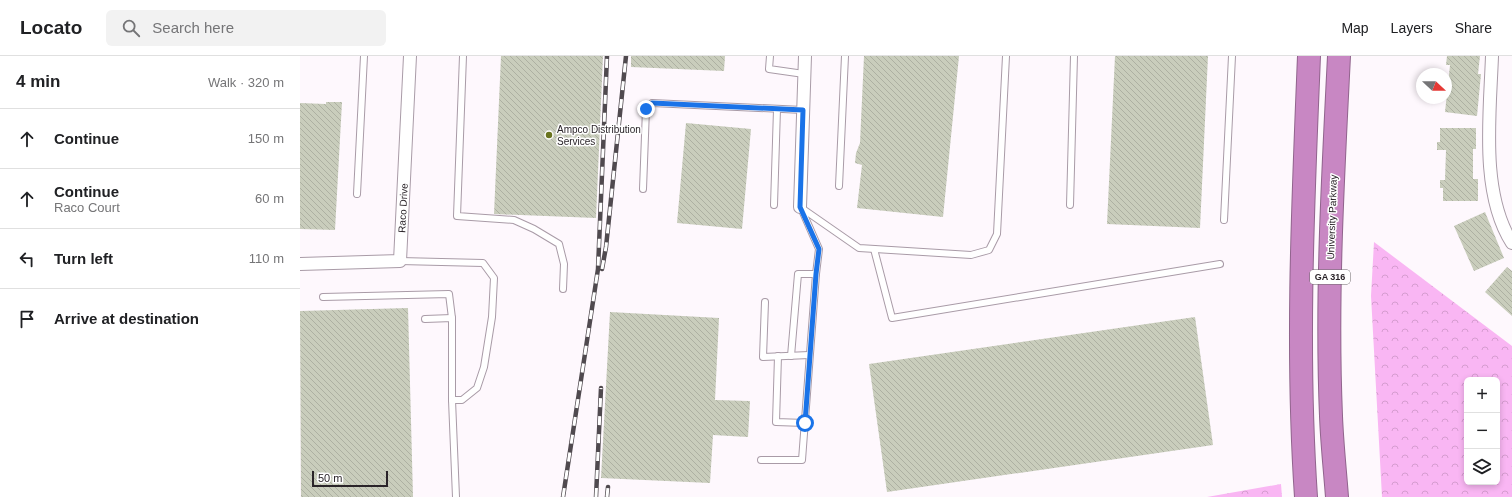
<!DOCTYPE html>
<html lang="en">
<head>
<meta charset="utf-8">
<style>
  :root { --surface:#fff; --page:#f2f2f2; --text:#202124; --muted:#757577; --line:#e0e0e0 }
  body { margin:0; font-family:Helvetica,sans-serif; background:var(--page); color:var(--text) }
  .controls { position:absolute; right:12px; bottom:12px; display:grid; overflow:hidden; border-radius:6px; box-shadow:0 2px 6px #0003 }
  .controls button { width:36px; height:36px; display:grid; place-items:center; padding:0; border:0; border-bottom:1px solid var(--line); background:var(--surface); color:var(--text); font:20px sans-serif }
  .compass { position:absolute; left:1116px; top:12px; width:36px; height:36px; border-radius:50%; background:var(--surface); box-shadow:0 2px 6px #0003; rotate:112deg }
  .scale { position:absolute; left:12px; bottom:10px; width:76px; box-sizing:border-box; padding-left:4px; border:2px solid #2a2429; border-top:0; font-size:11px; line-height:14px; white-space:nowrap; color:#2a2429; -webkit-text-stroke:3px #fff; paint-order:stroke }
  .stop { position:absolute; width:12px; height:12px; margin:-9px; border:3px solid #1a73e8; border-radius:50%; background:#fff }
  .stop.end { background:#1a73e8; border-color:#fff; box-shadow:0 1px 4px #0008 }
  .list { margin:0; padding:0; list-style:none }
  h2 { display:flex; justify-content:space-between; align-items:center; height:52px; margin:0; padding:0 16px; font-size:17px }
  h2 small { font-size:13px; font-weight:400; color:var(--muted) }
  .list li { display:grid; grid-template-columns:26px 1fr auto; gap:12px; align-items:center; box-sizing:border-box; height:60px; padding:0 16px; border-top:1px solid var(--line) }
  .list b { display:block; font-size:15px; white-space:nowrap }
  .list p { margin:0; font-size:13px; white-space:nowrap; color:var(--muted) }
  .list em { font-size:13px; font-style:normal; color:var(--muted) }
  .icon { flex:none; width:22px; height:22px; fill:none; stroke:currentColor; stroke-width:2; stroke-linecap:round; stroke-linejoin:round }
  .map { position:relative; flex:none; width:1212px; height:441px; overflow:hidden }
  header { display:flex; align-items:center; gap:24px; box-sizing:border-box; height:56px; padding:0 20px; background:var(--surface); border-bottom:1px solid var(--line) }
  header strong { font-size:19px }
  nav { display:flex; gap:22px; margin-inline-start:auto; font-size:14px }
  .search { width:280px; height:36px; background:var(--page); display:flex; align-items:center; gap:10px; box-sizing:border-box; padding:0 14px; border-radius:6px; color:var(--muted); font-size:15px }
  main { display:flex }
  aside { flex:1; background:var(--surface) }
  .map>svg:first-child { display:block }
  .forest { fill:url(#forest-crowns); fill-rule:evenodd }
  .building { fill:url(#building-back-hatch) }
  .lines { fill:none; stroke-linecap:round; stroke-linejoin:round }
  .service-casing { stroke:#a99ba7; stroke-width:8 }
  .minor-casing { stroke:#a99ba7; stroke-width:14 }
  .motorway-casing { stroke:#91648d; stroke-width:24 }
  .service { stroke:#fff; stroke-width:6 }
  .minor { stroke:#fff; stroke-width:12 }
  .motorway { stroke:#c887c3; stroke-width:22 }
  .rail-casing { stroke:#504a4f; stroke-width:4.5 }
  .rail { stroke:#fff; stroke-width:3; stroke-dasharray:9; stroke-linecap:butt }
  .route { stroke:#1a73e8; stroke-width:5 }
  .poi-dot { fill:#69741f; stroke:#fff; stroke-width:1.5 }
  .labels { text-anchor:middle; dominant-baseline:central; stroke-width:3; stroke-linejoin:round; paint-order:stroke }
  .shield { fill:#fff; stroke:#6a6669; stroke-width:1 }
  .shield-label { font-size:9px; font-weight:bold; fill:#2a2429 }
  .poi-label { font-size:10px; fill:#2a2429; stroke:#fff; text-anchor:start }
  .street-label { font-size:10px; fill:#2a2429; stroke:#fff }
</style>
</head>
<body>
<header>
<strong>Locato</strong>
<div class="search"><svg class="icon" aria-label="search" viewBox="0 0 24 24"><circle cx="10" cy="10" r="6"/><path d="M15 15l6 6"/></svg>Search here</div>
<nav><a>Map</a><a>Layers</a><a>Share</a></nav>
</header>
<main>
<aside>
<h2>4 min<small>Walk · 320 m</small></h2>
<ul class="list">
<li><svg class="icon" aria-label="ahead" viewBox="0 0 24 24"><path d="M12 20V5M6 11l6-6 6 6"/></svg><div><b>Continue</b></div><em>150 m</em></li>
<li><svg class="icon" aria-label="ahead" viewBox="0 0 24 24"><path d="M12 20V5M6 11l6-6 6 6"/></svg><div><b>Continue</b><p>Raco Court</p></div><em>60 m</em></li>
<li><svg class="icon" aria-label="left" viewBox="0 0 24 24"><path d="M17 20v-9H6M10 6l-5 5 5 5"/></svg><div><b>Turn left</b></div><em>110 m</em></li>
<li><svg class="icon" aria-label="arrive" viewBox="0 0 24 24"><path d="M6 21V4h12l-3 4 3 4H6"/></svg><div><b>Arrive at destination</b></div></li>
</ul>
</aside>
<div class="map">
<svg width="1212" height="441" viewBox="0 0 1212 441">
  <defs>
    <pattern id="forest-crowns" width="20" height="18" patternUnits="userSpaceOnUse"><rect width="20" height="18" fill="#f9b6f3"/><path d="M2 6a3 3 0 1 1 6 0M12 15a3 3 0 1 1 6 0" fill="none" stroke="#d69cd0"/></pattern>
    <pattern id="building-back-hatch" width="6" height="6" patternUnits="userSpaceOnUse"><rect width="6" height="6" fill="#c9cdbc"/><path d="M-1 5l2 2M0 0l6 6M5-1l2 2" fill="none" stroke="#adb0a2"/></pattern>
  </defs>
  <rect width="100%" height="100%" fill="#fef8fd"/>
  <g class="forest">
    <path d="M1074,186L1212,290V441H1082L1071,240ZM1167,324H1197V426H1167Z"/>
    <polygon points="981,428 982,441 907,441"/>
  </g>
  <g class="building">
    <polygon points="201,0 303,0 296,162 194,158"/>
    <polygon points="331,0 425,0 424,15 331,11"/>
    <polygon points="564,0 659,0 643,161 557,152 562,109 555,107 556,97 560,87"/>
    <polygon points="815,0 908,0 900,172 807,168"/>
    <polygon points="1147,0 1180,0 1178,18 1181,18 1177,60 1145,56 1150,9 1146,9"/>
    <polygon points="26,46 42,46 35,174 0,173 0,47 26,48"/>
    <polygon points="386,67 451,73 442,173 377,167"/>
    <polygon points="1140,72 1176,72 1176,93 1173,93 1173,123 1178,123 1178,145 1143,145 1143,132 1140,132 1140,124 1145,124 1146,94 1137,94 1137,86 1140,86"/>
    <polygon points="1185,156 1204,202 1174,215 1154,170"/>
    <polygon points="1207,211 1212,215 1212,260 1185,236"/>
    <polygon points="108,252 113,441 1,441 0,255"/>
    <polygon points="310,256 419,262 415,344 450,345 448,381 413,379 410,427 301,422"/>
    <polygon points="895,261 913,389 587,436 569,308"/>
  </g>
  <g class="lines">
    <g class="service-casing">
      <g id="service">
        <polyline points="163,0 157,160 214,164 234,173 259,188 264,208 263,233"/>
        <polyline points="470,0 469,13 504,18"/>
        <polyline points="539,130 545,0"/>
        <polyline points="343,133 346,53 352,47 503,54"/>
        <polyline points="57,138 64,0"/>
        <polyline points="474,149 477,53"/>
        <polyline points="770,149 774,0"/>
        <polyline points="500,151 559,192 671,199 689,194 697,178 706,0"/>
        <polyline points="924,164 932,0"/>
        <polyline points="574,193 592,262 920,208"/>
        <polyline points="100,205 183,207 194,222 192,261 184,311 177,332 162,344 152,344 152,262 125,263"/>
        <polyline points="23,241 149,238 152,262"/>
        <polyline points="465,246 463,301 509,299"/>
        <polyline points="478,300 476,366 505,367"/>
        <polyline points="491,300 498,218 516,218 519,193 501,152"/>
        <polyline points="152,344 156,441"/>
        <polyline points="461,404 502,404 516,218"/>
      </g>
    </g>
    <g class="minor-casing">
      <g id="minor">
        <path d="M1192,0C1190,58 1180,137 1212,187"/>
        <polyline points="500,151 505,0"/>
        <polyline points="0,208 100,205 110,0"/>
      </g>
    </g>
    <g class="motorway-casing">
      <g id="motorway">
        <path d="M1006,441C996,294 1003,147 1009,0"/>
        <path d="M1037,441C1035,414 1032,387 1031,360C1026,240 1033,120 1039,0"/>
      </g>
    </g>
    <use href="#service" class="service"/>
    <use href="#minor" class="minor"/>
    <use href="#motorway" class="motorway"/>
    <g class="rail-casing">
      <g id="rail">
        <polyline points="302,213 306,191 326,0"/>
        <polyline points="263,441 298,213 307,0"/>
        <polyline points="296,441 301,332"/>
        <polyline points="307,441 308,431"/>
      </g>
    </g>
    <use href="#rail" class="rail"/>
  </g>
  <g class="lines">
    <polyline class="route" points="346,53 352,47 503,54 500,151 519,193 516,218 505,367"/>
  </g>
  <circle class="poi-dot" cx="249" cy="79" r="4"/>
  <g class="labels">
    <rect class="shield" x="1010" y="214" width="40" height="14" rx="3"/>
    <g class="shield-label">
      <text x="1030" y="221">GA 316</text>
    </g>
    <g class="poi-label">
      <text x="257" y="73">Ampco Distribution<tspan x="257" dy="12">Services</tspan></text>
    </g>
    <g class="street-label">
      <text transform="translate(103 152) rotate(-87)">Raco Drive</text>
      <text transform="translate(1032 161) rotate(-88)">University Parkway</text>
    </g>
  </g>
</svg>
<div class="controls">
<button>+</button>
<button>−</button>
<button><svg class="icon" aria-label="layers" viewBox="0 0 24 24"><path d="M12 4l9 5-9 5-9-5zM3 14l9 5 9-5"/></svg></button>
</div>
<svg class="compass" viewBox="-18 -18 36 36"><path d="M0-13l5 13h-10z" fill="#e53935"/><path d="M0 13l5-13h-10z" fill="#757577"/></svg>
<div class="scale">50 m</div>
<div class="stop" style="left:505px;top:367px"></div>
<div class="stop end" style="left:346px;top:53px"></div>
</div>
</main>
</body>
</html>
